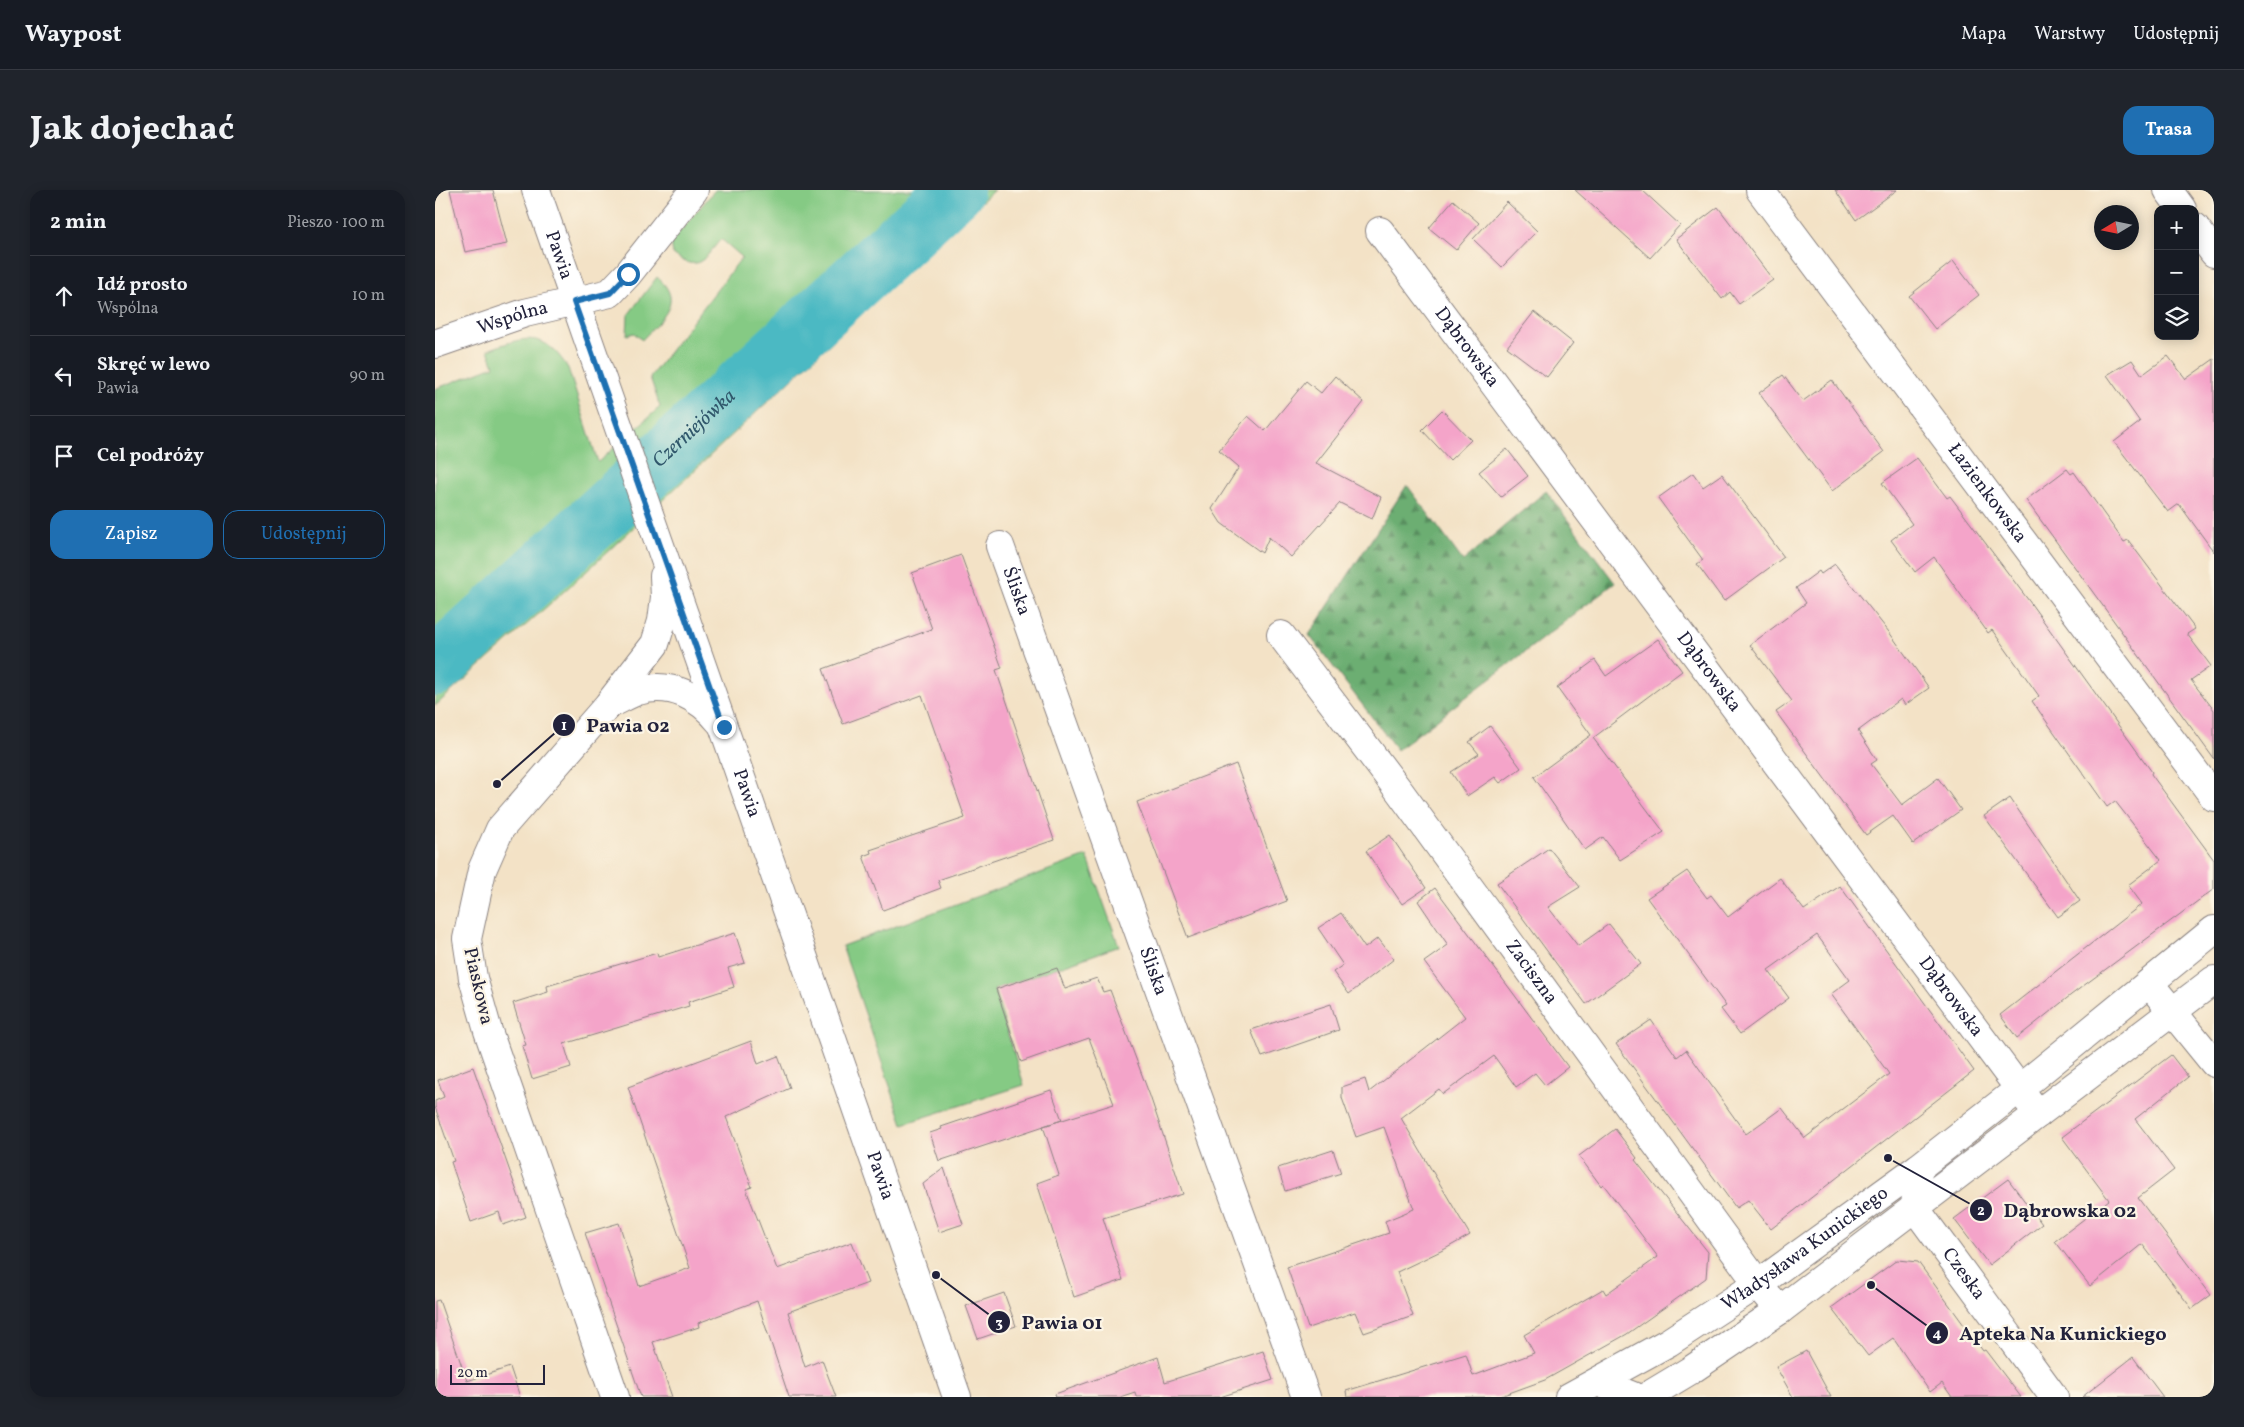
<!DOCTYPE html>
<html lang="pl">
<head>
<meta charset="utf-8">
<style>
  :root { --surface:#171b24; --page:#20242c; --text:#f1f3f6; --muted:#9ea1a6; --line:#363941; --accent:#1f6fb2 }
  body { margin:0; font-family:Vollkorn,serif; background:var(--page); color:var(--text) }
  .controls { position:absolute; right:15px; top:15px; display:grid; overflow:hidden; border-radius:10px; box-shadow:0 2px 12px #0003 }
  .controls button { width:45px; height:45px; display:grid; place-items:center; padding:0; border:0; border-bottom:1px solid var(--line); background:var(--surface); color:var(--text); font:25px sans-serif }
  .compass { position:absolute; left:1659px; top:15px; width:45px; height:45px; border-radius:50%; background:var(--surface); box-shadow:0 2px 12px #0003; rotate:260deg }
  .scale { position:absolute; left:15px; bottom:12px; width:95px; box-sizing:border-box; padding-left:5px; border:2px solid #22223b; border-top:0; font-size:14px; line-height:18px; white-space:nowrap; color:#22223b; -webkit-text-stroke:4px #fcf5e5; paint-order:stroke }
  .stop { position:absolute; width:15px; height:15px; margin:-11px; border:4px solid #1f6fb2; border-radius:50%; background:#fff }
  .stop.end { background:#1f6fb2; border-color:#fff; box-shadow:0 1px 5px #0008 }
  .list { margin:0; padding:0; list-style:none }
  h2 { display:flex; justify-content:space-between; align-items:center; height:65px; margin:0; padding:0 20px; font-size:21px }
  h2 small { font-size:16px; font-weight:400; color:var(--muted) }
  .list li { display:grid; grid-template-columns:32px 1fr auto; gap:15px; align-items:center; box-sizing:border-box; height:80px; padding:0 20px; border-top:1px solid var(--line) }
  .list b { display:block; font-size:19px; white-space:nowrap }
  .list p { margin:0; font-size:16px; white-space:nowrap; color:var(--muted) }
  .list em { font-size:16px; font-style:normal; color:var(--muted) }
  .actions { display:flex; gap:10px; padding:15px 20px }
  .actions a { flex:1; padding:11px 0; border:1px solid var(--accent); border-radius:15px; text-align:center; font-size:18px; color:var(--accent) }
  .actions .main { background:var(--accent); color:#fff }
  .icon { flex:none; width:28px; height:28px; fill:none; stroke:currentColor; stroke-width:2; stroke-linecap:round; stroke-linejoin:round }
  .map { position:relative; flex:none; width:1779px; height:1207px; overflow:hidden; border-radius:15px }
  header { display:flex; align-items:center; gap:30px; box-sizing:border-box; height:70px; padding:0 25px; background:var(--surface); border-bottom:1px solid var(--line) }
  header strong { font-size:24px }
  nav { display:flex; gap:28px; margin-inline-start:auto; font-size:18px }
  .intro { display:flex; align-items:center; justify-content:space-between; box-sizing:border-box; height:120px; padding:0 30px }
  h1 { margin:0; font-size:35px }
  .button { padding:12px 22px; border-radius:15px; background:var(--accent); color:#fff; font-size:18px; font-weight:700 }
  main { display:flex; gap:30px; padding:0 30px }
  aside { flex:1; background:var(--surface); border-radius:15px; box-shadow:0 2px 12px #0003 }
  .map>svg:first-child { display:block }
  .grass { fill:#85ca84; stroke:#547660 }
  .forest { fill:url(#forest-firs); stroke:#476856 }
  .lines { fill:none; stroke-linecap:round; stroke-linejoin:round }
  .river { stroke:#4bb9c3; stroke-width:58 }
  .building { fill:#f4a4c9 }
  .minor-casing { stroke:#8a8280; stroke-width:30 }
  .major-casing { stroke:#8a8280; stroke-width:30 }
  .minor { stroke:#fff; stroke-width:28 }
  .major { stroke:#fff; stroke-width:28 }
  .route { stroke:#1f6fb2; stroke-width:6 }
  .labels { text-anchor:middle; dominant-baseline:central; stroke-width:4.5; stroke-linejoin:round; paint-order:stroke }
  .street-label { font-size:19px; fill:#22223b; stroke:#fcf5e5 }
  .water-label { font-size:20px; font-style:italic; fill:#30576b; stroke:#fcf5e5 }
  .leader { fill:none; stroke:#22223b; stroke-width:2 }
  .callout-dot { fill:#22223b; stroke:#fcf5e5; stroke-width:2 }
  .mark-label { font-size:15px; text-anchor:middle; font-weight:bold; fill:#fff }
  .callout-label { font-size:20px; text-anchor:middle; font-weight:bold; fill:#22223b; stroke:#fcf5e5; stroke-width:4.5; stroke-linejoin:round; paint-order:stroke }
</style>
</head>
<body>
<header>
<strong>Waypost</strong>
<nav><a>Mapa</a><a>Warstwy</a><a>Udostępnij</a></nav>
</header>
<div class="intro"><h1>Jak dojechać</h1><a class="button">Trasa</a></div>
<main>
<aside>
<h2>2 min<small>Pieszo · 100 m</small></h2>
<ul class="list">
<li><svg class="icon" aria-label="ahead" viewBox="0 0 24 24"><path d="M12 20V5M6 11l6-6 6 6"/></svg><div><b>Idź prosto</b><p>Wspólna</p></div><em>10 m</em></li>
<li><svg class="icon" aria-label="left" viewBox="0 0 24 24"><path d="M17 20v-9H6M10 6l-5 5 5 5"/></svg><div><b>Skręć w lewo</b><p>Pawia</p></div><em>90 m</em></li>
<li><svg class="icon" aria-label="arrive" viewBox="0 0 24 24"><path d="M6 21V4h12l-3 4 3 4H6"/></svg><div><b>Cel podróży</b></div></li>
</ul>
<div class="actions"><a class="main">Zapisz</a><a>Udostępnij</a></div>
</aside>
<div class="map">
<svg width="1779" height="1207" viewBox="0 0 1779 1207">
  <defs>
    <pattern id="forest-firs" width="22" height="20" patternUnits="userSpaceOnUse" patternTransform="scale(1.25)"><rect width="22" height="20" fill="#6cae72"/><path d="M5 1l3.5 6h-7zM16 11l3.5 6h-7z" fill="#588d5f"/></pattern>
  </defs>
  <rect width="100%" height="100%" fill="#fcf5e5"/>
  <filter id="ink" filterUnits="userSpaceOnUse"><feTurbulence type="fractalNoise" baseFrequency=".02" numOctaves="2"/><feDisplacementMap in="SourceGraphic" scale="10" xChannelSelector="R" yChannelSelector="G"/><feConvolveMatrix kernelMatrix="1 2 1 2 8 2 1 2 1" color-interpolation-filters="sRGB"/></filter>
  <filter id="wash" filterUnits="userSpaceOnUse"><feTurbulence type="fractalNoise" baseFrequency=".0096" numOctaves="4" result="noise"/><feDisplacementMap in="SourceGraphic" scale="20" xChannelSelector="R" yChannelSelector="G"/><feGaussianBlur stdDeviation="1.12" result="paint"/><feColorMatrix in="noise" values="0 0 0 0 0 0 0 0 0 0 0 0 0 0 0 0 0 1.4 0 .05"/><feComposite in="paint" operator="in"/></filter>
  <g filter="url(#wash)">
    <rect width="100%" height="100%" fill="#f3e2c6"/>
    <g class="grass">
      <path d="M280,0H559L153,380L0,516V199L59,176L53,160C90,146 109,140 133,178L163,272L225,217L215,187L307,67L286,49C269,69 263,84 238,64L236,52Z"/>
      <path d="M222,87C251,112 226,129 207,150L199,143L192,145L193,125Z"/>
      <polygon points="652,666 684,756 559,800 589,895 468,934 407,756"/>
    </g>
    <polygon class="forest" points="972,295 1028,371 1111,301 1180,393 962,560 874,445"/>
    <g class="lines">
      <path class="river" id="s1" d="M0,477L520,0"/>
    </g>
    <g id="blocks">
      <g class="building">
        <polygon points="15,0 58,0 72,54 30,62"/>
        <polygon points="1140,0 1207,0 1245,35 1215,68"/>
        <polygon points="1400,0 1462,0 1421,30"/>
        <polygon points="1018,10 1044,33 1021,60 994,38"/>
        <polygon points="1072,12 1102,41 1067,77 1038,49"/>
        <polygon points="1283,17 1338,90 1304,114 1295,102 1287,109 1241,49"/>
        <polygon points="1518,71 1544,105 1500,139 1474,106"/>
        <polygon points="1099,122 1138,153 1112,187 1072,157"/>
        <polygon points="1733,166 1751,189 1779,169 1779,362 1744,314 1733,322 1679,252 1705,232 1672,185 1697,170 1707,185"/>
        <polygon points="1348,185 1368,211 1397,190 1449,262 1397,301 1324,203"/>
        <polygon points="900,186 929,212 881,273 946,307 937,329 905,313 856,367 834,347 827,363 786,333 777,319 804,277 784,260 813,226 830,241 871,191 886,203"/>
        <polygon points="1007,220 1036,250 1015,270 987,240"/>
        <polygon points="1072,259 1093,286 1066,307 1044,282"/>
        <polygon points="1482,268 1512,308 1515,306 1594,411 1717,582 1716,584 1779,670 1779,699 1636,805 1582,848 1565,825 1707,714 1693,695 1726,670 1680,611 1672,617 1597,511 1604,506 1557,440 1553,443 1499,367 1480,382 1456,350 1477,334 1447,293"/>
        <polygon points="1632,279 1636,284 1639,282 1689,352 1693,350 1760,439 1752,444 1776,476 1756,490 1779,520 1779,569 1591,310"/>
        <polygon points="1258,283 1268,297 1287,284 1349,367 1289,411 1262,374 1268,370 1223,308"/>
        <polygon points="526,365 567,478 561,480 619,650 503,690 506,698 448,720 428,666 436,663 435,660 530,628 487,505 408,534 388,479 497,439 477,383"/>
        <polygon points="1400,374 1454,442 1494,498 1470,515 1466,509 1423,541 1442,570 1436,574 1467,615 1503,588 1526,620 1478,654 1458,626 1431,645 1341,522 1357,511 1315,455 1371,413 1361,398 1384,381 1386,384"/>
        <polygon points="1223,449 1247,481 1158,548 1229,642 1185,670 1168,647 1150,660 1099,587 1156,545 1122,498 1160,470 1171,486"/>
        <polygon points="1055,536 1086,578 1065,593 1060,587 1032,606 1016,582 1044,564 1034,552"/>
        <polygon points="801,574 852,711 753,748 702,612"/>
        <polygon points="1575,608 1645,711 1623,727 1549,626"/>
        <polygon points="955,645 991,698 967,714 931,661"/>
        <polygon points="1114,658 1145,697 1113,717 1143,756 1174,734 1206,774 1151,814 1062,693"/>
        <polygon points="1252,681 1272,708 1276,705 1293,727 1345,688 1369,720 1405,696 1539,881 1336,1039 1313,1010 1301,1018 1181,854 1216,830 1242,867 1251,860 1311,944 1347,918 1370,948 1454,884 1396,804 1415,790 1382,745 1333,780 1354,808 1305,844 1286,819 1291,816 1212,708"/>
        <polygon points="1000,698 1133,877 1110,895 1100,883 1081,897 1059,866 1008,904 1004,899 966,928 1035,1045 1010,1059 962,1082 978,1126 929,1143 920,1122 873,1138 852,1077 954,1043 950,1031 979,1019 949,937 921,947 907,908 907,897 930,889 934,902 1030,827 989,772 1013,755 983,711"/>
        <polygon points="906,723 930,758 943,748 959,769 914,804 898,782 908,775 883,738"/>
        <polygon points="300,743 310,773 293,778 299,797 253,812 254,816 129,854 136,877 97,889 87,856 91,855 78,813 113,802 112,796 222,763 223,767"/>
        <polygon points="622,778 630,799 662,788 668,802 675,800 715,906 748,1004 668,1028 688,1090 639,1107 602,993 624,985 608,936 679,914 654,848 586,872 561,799"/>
        <polygon points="896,814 904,840 827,867 816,840"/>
        <polygon points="316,851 323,874 343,866 355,898 291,927 317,997 311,999 342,1079 417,1052 433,1093 353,1122 370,1177 387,1170 401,1207 354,1207 322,1111 263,1133 264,1137 218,1152 237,1207 206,1207 150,1043 184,1033 204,1096 255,1078 193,897"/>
        <polygon points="1736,865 1753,887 1700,929 1739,980 1703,1008 1776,1105 1757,1119 1707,1054 1655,1096 1620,1051 1674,1010 1627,947"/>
        <polygon points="38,877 91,1027 68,1035 64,1022 36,1032 16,972 19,971 0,917 0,911 9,907 3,890"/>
        <polygon points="616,900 627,930 504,971 495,943 507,939 506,937"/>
        <polygon points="1180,939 1202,968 1200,970 1273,1062 1271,1088 1192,1144 1110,1190 1063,1207 912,1207 911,1201 1031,1164 1038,1186 1099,1163 1089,1145 1168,1099 1171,1104 1223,1067 1168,994 1166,996 1144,966"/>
        <polygon points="898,960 906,983 850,1001 843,978"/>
        <polygon points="509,978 528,1034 504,1042 488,994"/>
        <polygon points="1573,989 1607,1034 1554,1075 1519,1029"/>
        <polygon points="1462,1070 1483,1072 1548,1161 1550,1160 1586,1207 1517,1207 1507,1193 1495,1202 1458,1148 1433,1166 1396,1118"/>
        <polygon points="569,1103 581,1136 543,1149 531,1116"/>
        <polygon points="4,1110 32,1191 75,1177 85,1207 0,1207 0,1111"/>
        <polygon points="828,1161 838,1190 785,1207 701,1207 700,1202 685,1207 621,1207 620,1204 723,1167 730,1192"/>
        <polygon points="1371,1161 1396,1207 1358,1207 1341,1177"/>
        <polygon points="1698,1167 1728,1207 1647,1207"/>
      </g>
    </g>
  </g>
  <g filter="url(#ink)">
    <use href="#blocks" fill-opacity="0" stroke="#8a8280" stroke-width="1"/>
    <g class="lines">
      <g class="minor-casing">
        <g id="minor">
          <path id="s2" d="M101,0L522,1207"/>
          <path id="s3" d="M1325,0L1779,607"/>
          <polyline points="1733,0 1747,19"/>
          <polyline points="1760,37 1779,63"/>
          <path id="s4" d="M945,41L1603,924"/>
          <path id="s5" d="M0,154L90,123L175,103L193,84L259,0"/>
          <path id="s6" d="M565,356L871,1207"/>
          <path id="s7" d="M846,445L965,602L1323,1094L1345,1120"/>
          <path d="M175,514C184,510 194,504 203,501C236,491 265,507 285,532"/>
          <polyline points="1714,793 1779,873"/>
          <path id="s8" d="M1483,978L1480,1018L1619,1207"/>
          <polyline points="1163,1192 1200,1207"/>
          <polyline points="180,1207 53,841 38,788 32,749 47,680 65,639 173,515 220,454 227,431 230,407 229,386"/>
        </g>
      </g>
      <g class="major-casing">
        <g id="major">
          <path id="s9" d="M1134,1207L1234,1152L1323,1094L1483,978L1584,899L1779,740"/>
          <polyline points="1211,1207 1256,1180 1345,1120 1779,790"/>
        </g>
      </g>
      <use href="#minor" class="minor"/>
      <use href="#major" class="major"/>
    </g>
  </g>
  <g class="lines" filter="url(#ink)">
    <polyline class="route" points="193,84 175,103 139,112 289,537"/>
  </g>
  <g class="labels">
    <g class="street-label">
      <text stroke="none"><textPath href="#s2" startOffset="69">Pawia</textPath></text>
      <text stroke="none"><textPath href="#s5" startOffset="82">Wspólna</textPath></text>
      <text stroke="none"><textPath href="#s4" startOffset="145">Dąbrowska</textPath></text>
      <text stroke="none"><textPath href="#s3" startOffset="379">Łazienkowska</textPath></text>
      <text stroke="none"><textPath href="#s6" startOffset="48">Śliska</textPath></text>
      <text stroke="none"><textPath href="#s4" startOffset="550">Dąbrowska</textPath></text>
      <text stroke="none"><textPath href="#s2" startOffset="639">Pawia</textPath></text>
      <text stroke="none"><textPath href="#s6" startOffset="452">Śliska</textPath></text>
      <text stroke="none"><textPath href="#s7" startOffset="420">Zaciszna</textPath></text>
      <text transform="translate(43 796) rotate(77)">Piaskowa</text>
      <text stroke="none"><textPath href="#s4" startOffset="955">Dąbrowska</textPath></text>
      <text stroke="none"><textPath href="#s2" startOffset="1044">Pawia</textPath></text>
      <text stroke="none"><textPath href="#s9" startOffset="279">Władysława Kunickiego</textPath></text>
      <text stroke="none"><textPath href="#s8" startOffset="122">Czeska</textPath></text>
    </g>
    <g class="water-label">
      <text stroke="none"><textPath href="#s1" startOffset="352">Czerniejówka</textPath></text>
    </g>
  </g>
  <path class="leader" d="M62 594L129 535M1453 968L1546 1020M501 1085L564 1132M1436 1095L1502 1143"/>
  <g class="callout-dot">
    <circle cx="62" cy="594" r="5"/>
    <circle cx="1453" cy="968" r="5"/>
    <circle cx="501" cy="1085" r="5"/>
    <circle cx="1436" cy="1095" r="5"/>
    <circle cx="129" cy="535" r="12"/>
    <circle cx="1546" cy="1020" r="12"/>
    <circle cx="564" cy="1132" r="12"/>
    <circle cx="1502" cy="1143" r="12"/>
  </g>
  <g class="mark-label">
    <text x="129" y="540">1</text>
    <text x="1546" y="1025">2</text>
    <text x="564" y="1137">3</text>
    <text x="1502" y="1148">4</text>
  </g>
  <g class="callout-label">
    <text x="193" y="542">Pawia 02</text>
    <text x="1635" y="1027">Dąbrowska 02</text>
    <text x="627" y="1139">Pawia 01</text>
    <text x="1628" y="1150">Apteka Na Kunickiego</text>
  </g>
</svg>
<div class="controls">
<button>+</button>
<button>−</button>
<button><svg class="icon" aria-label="layers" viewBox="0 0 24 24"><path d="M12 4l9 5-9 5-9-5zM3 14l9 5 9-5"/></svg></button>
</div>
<svg class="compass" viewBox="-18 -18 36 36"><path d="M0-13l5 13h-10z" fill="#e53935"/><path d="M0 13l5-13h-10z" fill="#9ea1a6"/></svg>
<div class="scale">20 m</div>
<div class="stop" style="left:193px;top:84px"></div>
<div class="stop end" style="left:289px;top:537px"></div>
</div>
</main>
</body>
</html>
